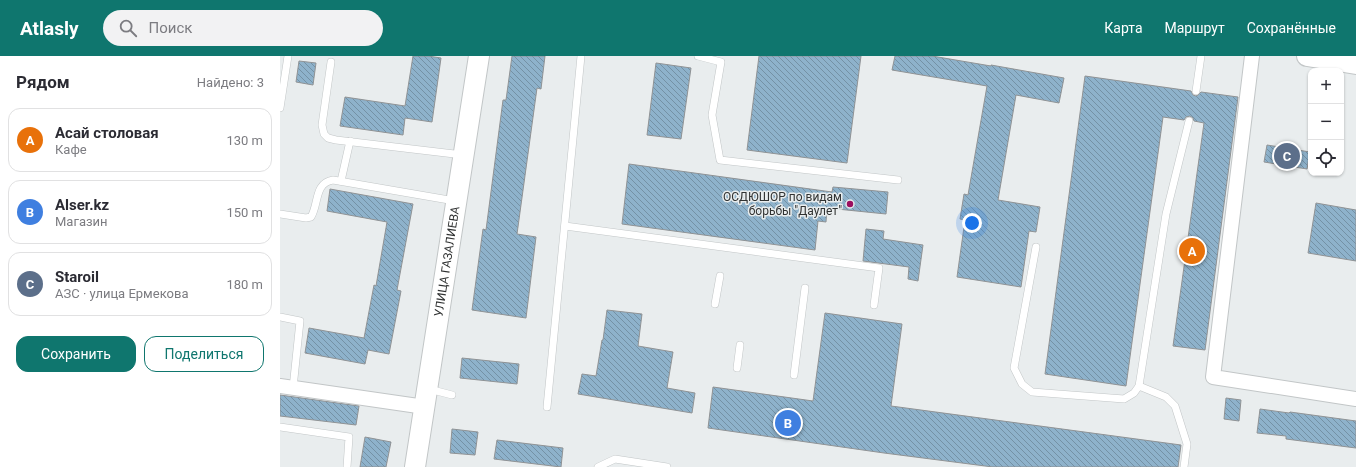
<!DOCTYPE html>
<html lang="ru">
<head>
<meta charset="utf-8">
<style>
  :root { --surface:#fff; --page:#f2f2f3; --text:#2b2b33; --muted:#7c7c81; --line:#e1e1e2; --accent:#0f766e }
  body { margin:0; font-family:Roboto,sans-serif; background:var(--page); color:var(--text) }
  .controls { position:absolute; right:12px; top:12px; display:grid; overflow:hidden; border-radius:8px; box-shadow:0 1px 3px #0004 }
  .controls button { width:36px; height:36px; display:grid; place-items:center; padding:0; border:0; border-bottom:1px solid var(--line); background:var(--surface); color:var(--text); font:20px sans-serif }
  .you { position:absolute; left:692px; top:167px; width:14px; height:14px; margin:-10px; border:3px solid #fff; border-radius:50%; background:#1a73e8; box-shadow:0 0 0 6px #1a73e833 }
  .badge { display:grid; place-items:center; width:26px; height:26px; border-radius:50%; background:var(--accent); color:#fff; font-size:13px; font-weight:700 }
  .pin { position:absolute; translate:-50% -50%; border:2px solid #fff; box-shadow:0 1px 4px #0006 }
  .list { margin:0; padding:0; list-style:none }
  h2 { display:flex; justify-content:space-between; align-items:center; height:52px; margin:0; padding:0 16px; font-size:17px }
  h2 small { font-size:13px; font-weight:400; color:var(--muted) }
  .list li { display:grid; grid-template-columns:26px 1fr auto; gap:12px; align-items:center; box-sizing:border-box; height:64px; margin:0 8px 8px; padding:0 8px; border:1px solid var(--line); border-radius:12px }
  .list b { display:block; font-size:15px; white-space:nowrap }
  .list p { margin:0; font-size:13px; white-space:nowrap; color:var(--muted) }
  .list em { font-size:13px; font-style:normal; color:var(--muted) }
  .actions { display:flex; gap:8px; padding:12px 16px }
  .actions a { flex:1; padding:9px 0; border:1px solid var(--accent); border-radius:12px; text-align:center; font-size:14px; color:var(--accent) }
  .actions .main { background:var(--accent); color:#fff }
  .icon { flex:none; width:22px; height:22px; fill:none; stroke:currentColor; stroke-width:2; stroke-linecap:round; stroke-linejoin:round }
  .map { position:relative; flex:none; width:1076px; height:411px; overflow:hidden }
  header { display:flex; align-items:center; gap:24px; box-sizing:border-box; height:56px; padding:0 20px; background:var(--accent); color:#fff }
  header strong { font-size:19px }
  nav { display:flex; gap:22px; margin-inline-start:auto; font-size:14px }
  .search { width:280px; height:36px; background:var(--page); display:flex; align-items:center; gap:10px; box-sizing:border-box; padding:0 14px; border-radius:22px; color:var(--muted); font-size:15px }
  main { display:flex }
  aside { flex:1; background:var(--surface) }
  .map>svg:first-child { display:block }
  .building { fill:url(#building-back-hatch); stroke:#909395 }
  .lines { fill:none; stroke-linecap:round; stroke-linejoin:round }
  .lane-casing { stroke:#c2c6c7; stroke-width:8 }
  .street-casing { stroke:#c2c6c7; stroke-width:16 }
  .secondary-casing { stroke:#c2c6c7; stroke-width:22 }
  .lane { stroke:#fff; stroke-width:7 }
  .street { stroke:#fff; stroke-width:14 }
  .secondary { stroke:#fff; stroke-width:20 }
  .poi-dot { fill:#9b0f60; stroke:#e9edee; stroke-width:1.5 }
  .labels { text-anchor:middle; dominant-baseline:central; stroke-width:3; stroke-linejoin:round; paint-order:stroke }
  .poi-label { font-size:12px; fill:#303232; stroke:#e9edee; text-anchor:end }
  .street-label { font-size:12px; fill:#303232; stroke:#e9edee }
</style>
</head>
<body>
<header>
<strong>Atlasly</strong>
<div class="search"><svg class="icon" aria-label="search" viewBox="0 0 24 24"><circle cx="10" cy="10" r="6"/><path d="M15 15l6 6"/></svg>Поиск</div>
<nav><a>Карта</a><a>Маршрут</a><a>Сохранённые</a></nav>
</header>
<main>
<aside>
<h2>Рядом<small>Найдено: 3</small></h2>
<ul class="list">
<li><span class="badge" style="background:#e8710a">A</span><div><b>Асай столовая</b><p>Кафе</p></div><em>130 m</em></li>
<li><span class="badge" style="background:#3f7fe0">B</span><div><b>Alser.kz</b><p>Магазин</p></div><em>150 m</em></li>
<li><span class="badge" style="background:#5c6f8a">C</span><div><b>Staroil</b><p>АЗС · улица Ермекова</p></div><em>180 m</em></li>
</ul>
<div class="actions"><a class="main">Сохранить</a><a>Поделиться</a></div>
</aside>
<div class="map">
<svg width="1076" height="411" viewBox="0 0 1076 411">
  <defs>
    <pattern id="building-back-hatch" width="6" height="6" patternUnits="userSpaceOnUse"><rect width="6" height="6" fill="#8eb2cb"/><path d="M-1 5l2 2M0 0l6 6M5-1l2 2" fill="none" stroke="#7491a5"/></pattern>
  </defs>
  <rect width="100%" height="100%" fill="#e9edee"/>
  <g class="building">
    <polygon points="133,0 148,0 161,2 152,66 125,62 123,79 60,70 65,41 125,50"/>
    <polygon points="232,0 265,0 261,33 257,32 237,178 256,181 246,262 192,254 203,173 206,174 223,44 226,44"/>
    <polygon points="479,0 581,0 567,107 467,94"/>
    <polygon points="615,0 652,0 711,10 711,9 784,22 779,47 736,39 718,144 760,151 756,176 749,175 741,231 677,221 685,164 680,163 684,138 688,139 707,30 612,14"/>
    <polygon points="19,5 36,7 33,29 16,26"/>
    <polygon points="376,7 411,12 401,83 367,79"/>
    <polygon points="805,20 911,35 913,39 916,40 918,39 921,36 958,41 925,294 893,290 924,67 914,65 913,62 910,60 906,61 904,64 883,61 846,330 765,318"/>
    <polygon points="987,89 1030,96 1027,113 984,106"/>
    <polygon points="349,108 552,136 553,131 608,136 606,158 547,152 546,166 538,165 535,194 342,168"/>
    <polygon points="50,133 133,148 117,234 121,235 109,298 88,294 85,308 25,297 29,272 84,282 94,229 96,230 107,166 47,155"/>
    <polygon points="1036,147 1076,154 1076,205 1028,197"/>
    <polygon points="586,173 604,175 603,183 643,189 638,225 628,223 629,211 583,205"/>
    <polygon points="327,254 362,258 358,290 393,296 387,332 415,337 412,357 298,338 302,318 316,320 322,284 323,284"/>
    <polygon points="545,257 622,268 611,350 901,389 898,411 713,411 604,397 428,372 433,331 533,345"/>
    <polygon points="182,302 239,308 237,328 180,322"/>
    <polygon points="0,339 79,350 76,369 0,360"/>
    <polygon points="946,342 961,344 959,365 944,363"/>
    <polygon points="980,353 1009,357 1010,356 1076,365 1076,392 1006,383 1006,380 977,377"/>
    <polygon points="172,373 198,376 195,399 170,397"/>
    <polygon points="85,381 111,386 106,411 80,411"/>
    <polygon points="217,384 283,392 281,411 214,403"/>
  </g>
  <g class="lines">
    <g class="lane-casing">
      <g id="lane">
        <polyline points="418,0 441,6 432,59 440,104 618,124"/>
        <polyline points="51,6 42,69 44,78 48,82 56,84 183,99"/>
        <polyline points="916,35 921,0"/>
        <polyline points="0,52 8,0"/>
        <polyline points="61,125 70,85"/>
        <path d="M0,158L26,162L31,161C39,148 34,127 53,124L175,145"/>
        <polyline points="285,170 599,212 594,249"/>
        <polyline points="756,191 734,312 742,328 752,336 844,343 854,337 859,330 886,158 909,65"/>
        <polyline points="435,248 440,220"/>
        <polyline points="0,261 20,265 13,332"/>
        <polyline points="457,312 460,289"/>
        <polyline points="514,319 525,232"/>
        <polyline points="859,330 886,341 895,350 907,388 904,411"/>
        <polyline points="149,333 172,339"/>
        <polyline points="267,351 301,0"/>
        <polyline points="0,371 69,381 67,411"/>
        <polyline points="318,411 335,403 387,411"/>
      </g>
    </g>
    <g class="street-casing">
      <g id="street">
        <polyline points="972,0 933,321 1076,343"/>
        <polyline points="0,330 145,351"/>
      </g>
    </g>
    <g class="secondary-casing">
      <g id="secondary">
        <polyline points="1027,0 1076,8"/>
        <path id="s1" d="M135,411L199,0"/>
      </g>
    </g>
    <use href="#lane" class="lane"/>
    <use href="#street" class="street"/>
    <use href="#secondary" class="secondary"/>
  </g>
  <circle class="poi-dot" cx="570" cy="148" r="4"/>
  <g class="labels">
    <g class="poi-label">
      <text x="562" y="141">ОСДЮШОР по видам<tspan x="562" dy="14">борьбы "Даулет"</tspan></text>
    </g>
    <g class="street-label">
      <text stroke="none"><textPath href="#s1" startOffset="208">УЛИЦА ГАЗАЛИЕВА</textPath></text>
    </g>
  </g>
</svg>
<div class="controls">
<button>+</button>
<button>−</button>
<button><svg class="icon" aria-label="locate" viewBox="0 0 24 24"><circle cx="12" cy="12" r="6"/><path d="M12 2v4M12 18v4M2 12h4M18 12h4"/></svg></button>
</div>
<div class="you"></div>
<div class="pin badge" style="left:912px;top:195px;background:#e8710a">A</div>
<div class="pin badge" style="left:508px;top:367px;background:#3f7fe0">B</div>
<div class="pin badge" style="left:1007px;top:100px;background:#5c6f8a">C</div>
</div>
</main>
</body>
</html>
